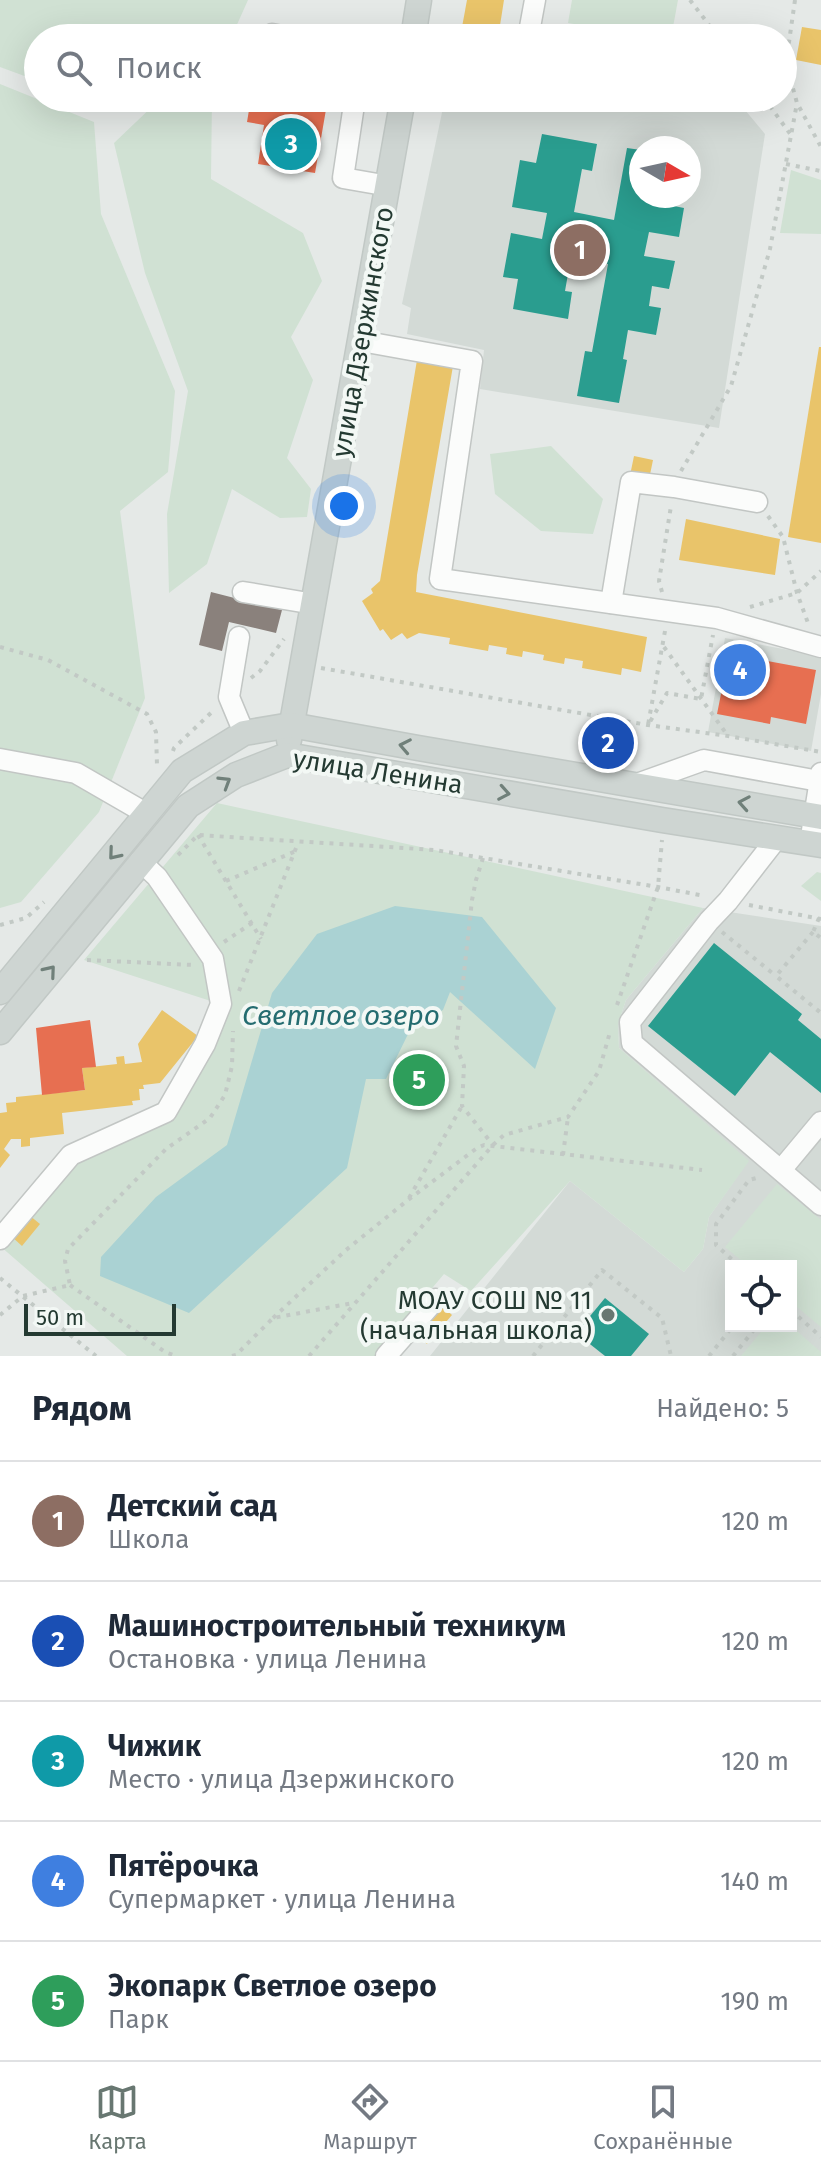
<!DOCTYPE html>
<html lang="ru">
<head>
<meta charset="utf-8">
<style>
  :root { --surface:#fff; --page:#f6f6f7; --text:#1f2937; --muted:#747a83; --line:#e0e1e3; --accent:#687771 }
  body { margin:0; font-family:"Fira Sans",sans-serif; background:var(--page); color:var(--text) }
  .controls { position:absolute; right:24px; bottom:24px; display:grid; overflow:hidden; border-radius:0px; box-shadow:0 8px 32px #0002 }
  .controls button { width:72px; height:72px; display:grid; place-items:center; padding:0; border:0; border-bottom:2px solid var(--line); background:var(--surface); color:var(--text); font:40px sans-serif }
  .compass { position:absolute; left:629px; top:136px; width:72px; height:72px; border-radius:50%; background:var(--surface); box-shadow:0 8px 32px #0002; rotate:99deg }
  .scale { position:absolute; left:24px; bottom:20px; width:152px; box-sizing:border-box; padding-left:8px; border:4px solid #243a32; border-top:0; font-size:22px; line-height:28px; white-space:nowrap; color:#243a32; -webkit-text-stroke:6px #f3f8f5; paint-order:stroke }
  .you { position:absolute; left:344px; top:506px; width:28px; height:28px; margin:-20px; border:6px solid #fff; border-radius:50%; background:#1a73e8; box-shadow:0 0 0 12px #1a73e833 }
  .badge { display:grid; place-items:center; width:52px; height:52px; border-radius:50%; background:var(--accent); color:#fff; font-size:26px; font-weight:700 }
  .pin { position:absolute; translate:-50% -50%; border:4px solid #fff; box-shadow:0 2px 8px #0006 }
  .list { margin:0; padding:0; list-style:none }
  h2 { display:flex; justify-content:space-between; align-items:center; height:104px; margin:0; padding:0 32px; font-size:34px }
  h2 small { font-size:26px; font-weight:400; color:var(--muted) }
  .list li { display:grid; grid-template-columns:52px 1fr auto; gap:24px; align-items:center; box-sizing:border-box; height:120px; padding:0 32px; border-top:2px solid var(--line) }
  .list b { display:block; font-size:30px; white-space:nowrap }
  .list p { margin:0; font-size:26px; white-space:nowrap; color:var(--muted) }
  .list em { font-size:26px; font-style:normal; color:var(--muted) }
  .icon { flex:none; width:44px; height:44px; fill:none; stroke:currentColor; stroke-width:2; stroke-linecap:round; stroke-linejoin:round }
  .map { position:relative; flex:none; width:821px; height:1356px; overflow:hidden }
  .search { position:absolute; background:var(--surface); box-shadow:0 8px 32px #0002; left:24px; right:24px; top:24px; height:88px; display:flex; align-items:center; gap:20px; box-sizing:border-box; padding:0 28px; border-radius:44px; color:var(--muted); font-size:30px }
  .sheet { height:704px; background:var(--surface) }
  nav { display:flex; justify-content:space-around; align-items:center; box-sizing:border-box; height:112px; border-top:2px solid var(--line); background:var(--surface); font-size:22px; color:var(--muted) }
  nav a { display:grid; justify-items:center; gap:4px }
  nav .on { color:var(--accent) }
  .map>svg:first-child { display:block }
  .built { fill:#d3dad6; fill-rule:evenodd }
  .green { fill:#d0e1d3 }
  .water { fill:#aad2d3 }
  .homes { fill:#e9c46a }
  .shops { fill:#e76f51 }
  .schools { fill:#2a9d8f }
  .industry { fill:#8a817c }
  .building { fill:#cdd2d0 }
  .lines { fill:none; stroke-linecap:round; stroke-linejoin:round }
  .minor-casing { stroke:#c2c6c4; stroke-width:23 }
  .major-casing { stroke:#c1c8c5; stroke-width:27 }
  .path { stroke:#c2c9c5; stroke-width:4; stroke-dasharray:4 6; stroke-linecap:butt }
  .minor { stroke:#fbfcfb; stroke-width:20 }
  .major { stroke:#ced5d2; stroke-width:24 }
  .oneway { stroke:#70807a }
  .poi-dot { fill:#687771; stroke:#f3f8f5; stroke-width:3 }
  .labels { text-anchor:middle; dominant-baseline:central; stroke-width:8; stroke-linejoin:round; paint-order:stroke }
  .street-label { font-size:26px; fill:#243a32; stroke:#f3f8f5 }
  .poi-label { font-size:26px; fill:#243a32; stroke:#f3f8f5; text-anchor:end }
  .water-label { font-size:28px; font-style:italic; fill:#246c70; stroke:#f3f8f5 }
</style>
</head>
<body>
<div class="map">
<svg width="821" height="1356" viewBox="0 0 821 1356">
  <rect width="100%" height="100%" fill="#e5e9e7"/>
  <g class="built">
    <path d="M445,98H735L765,134L719,428L480,389L484,350L407,334L411,308L402,304ZM641,148H689V196H641Z"/>
    <polygon points="725,638 821,656 821,694 811,751 708,732"/>
    <path d="M703,908L821,926V1356H430L570,1181L684,1272L703,1249L709,1217L748,1161L619,1048L618,1024L626,1000ZM731,1266H791V1326H731Z"/>
  </g>
  <g class="green">
    <polygon points="0,0 248,0 231,38 38,38 38,81 0,67"/>
    <polygon points="572,0 678,0 671,38 657,38 568,23"/>
    <polygon points="0,84 94,122 101,214 175,391 168,472 120,511 145,698 99,812 21,902 0,908"/>
    <polygon points="86,98 212,98 211,179 303,233 322,281 291,337 313,380 287,458 311,489 307,517 280,518 232,489 207,564 169,593 167,514 188,391 145,273 114,143 158,101 96,102"/>
    <polygon points="791,170 821,180 821,234 780,233"/>
    <polygon points="551,446 603,499 593,534 541,531 495,494 490,454"/>
    <polygon points="217,803 703,908 626,1000 618,1024 619,1048 749,1161 709,1217 703,1249 684,1272 570,1181 471,1291 444,1274 375,1356 127,1356 0,1246 71,1155 166,1112 220,1004 84,960"/>
    <polygon points="817,872 821,873 821,901 801,886"/>
    <polygon points="777,1184 821,1220 821,1327 791,1302 791,1266 748,1266 725,1247"/>
    <polygon points="766,1326 791,1326 821,1352 821,1356 741,1356"/>
  </g>
  <polygon class="water" points="395,906 482,917 556,1008 535,1069 450,992 443,1010 412,1026 386,1079 366,1079 347,1168 189,1313 100,1276 101,1257 156,1197 227,1145 272,993 317,934"/>
  <g class="homes">
    <polygon points="467,0 504,0 498,38 460,38"/>
    <polygon points="802,27 821,30 821,65 796,60"/>
    <polygon points="819,347 821,347 821,543 788,537"/>
    <polygon points="417,360 453,366 417,575 416,592 647,637 641,672 622,668 621,675 582,668 583,661 565,658 564,664 543,660 544,655 523,651 522,657 506,654 507,648 489,645 488,651 449,644 450,638 419,633 407,639 402,633 391,640 383,629 380,631 362,601 373,593 371,589 380,581"/>
    <polygon points="634,456 653,460 646,494 627,490"/>
    <polygon points="686,519 780,539 775,575 679,560"/>
    <polygon points="162,1010 198,1036 160,1083 143,1085 144,1089 139,1089 140,1100 132,1101 133,1105 62,1113 64,1134 30,1138 30,1146 21,1147 21,1139 11,1139 4,1149 10,1155 0,1168 0,1113 7,1112 6,1103 16,1102 16,1097 85,1090 82,1068 117,1064 116,1057 124,1056 125,1064 142,1062 138,1044"/>
    <polygon points="29,1215 40,1224 22,1246 11,1236"/>
    <polygon points="435,1300 452,1315 427,1344 410,1330"/>
  </g>
  <g class="shops">
    <polygon points="251,98 328,98 315,173 258,164 264,125 247,122"/>
    <polygon points="729,654 816,670 806,724 771,717 770,724 717,714"/>
    <polygon points="90,1020 96,1067 82,1068 85,1090 42,1095 36,1028"/>
  </g>
  <g class="schools">
    <polygon points="542,134 597,144 592,171 582,169 574,212 614,220 627,148 641,150 641,196 665,196 664,204 684,208 679,237 649,232 644,256 675,261 669,289 652,286 649,306 661,308 656,335 628,330 623,359 627,360 619,403 577,396 585,351 592,352 608,264 571,257 565,291 572,292 568,319 513,309 518,279 503,277 511,233 542,239 547,213 512,207 520,160 536,163"/>
    <polygon points="714,943 802,1014 798,1020 821,1039 821,1093 770,1052 735,1096 648,1026"/>
    <polygon points="605,1298 649,1334 631,1356 605,1356 576,1333"/>
  </g>
  <polygon class="industry" points="211,592 282,610 276,633 229,622 222,651 199,645"/>
  <polygon class="building" points="584,729 634,739 631,755 581,744"/>
  <g class="lines">
    <g class="minor-casing">
      <g id="minor">
        <polyline points="272,34 292,38"/>
        <polyline points="528,38 535,0"/>
        <polyline points="355,98 343,178 389,186"/>
        <polyline points="361,341 472,361 440,579 717,618 821,647"/>
        <polyline points="243,592 314,604"/>
        <polyline points="611,603 631,482 674,487 757,502"/>
        <polyline points="239,637 229,697 244,733"/>
        <polyline points="0,759 76,773 147,814"/>
        <polyline points="637,784 704,760 819,781"/>
        <polyline points="777,838 728,901 709,921 630,1022 632,1043 821,1205"/>
        <polyline points="810,843 821,773"/>
        <polyline points="781,1170 821,1122"/>
        <polyline points="0,1239 71,1155 166,1112 205,1044 221,1004 213,959 157,877 140,861"/>
        <polyline points="386,1356 436,1299"/>
      </g>
    </g>
    <g class="major-casing">
      <g id="major">
        <polyline points="413,38 419,0"/>
        <polyline points="289,740 403,98"/>
        <polyline points="0,992 182,771 244,733 291,725 418,748 821,817"/>
        <polyline points="0,1032 188,806 236,775 287,755 662,820 821,845"/>
      </g>
    </g>
    <g class="path">
      <polyline points="690,0 719,38"/>
      <polyline points="795,0 786,63 797,103 821,147"/>
      <polyline points="764,98 791,135"/>
      <polyline points="786,164 821,171"/>
      <polyline points="681,471 731,386 770,249 797,103"/>
      <polyline points="768,516 783,537 797,593 808,623"/>
      <polyline points="662,592 659,581 671,506"/>
      <polyline points="750,607 797,593 821,571"/>
      <polyline points="665,631 648,725 667,693 701,699 713,635"/>
      <polyline points="0,647 48,660 147,714 156,732 157,765"/>
      <polyline points="664,647 728,736"/>
      <polyline points="321,668 648,725 728,736 821,752"/>
      <polyline points="251,678 260,671 284,639"/>
      <polyline points="173,751 174,748 214,710"/>
      <polyline points="198,835 261,939"/>
      <polyline points="178,855 198,835 435,850 658,887 705,896"/>
      <polyline points="483,858 476,880 472,900 456,1046 464,1066 462,1106 493,1145"/>
      <polyline points="226,881 296,851"/>
      <polyline points="749,905 821,919"/>
      <polyline points="819,918 813,932 821,938"/>
      <polyline points="0,925 26,918 44,902"/>
      <polyline points="722,932 776,976"/>
      <polyline points="813,932 776,976 821,1013"/>
      <polyline points="224,942 252,923"/>
      <polyline points="87,960 194,965"/>
      <polyline points="239,991 298,843"/>
      <polyline points="617,1005 658,887 662,840"/>
      <polyline points="563,1155 568,1117"/>
      <polyline points="409,1198 462,1106"/>
      <polyline points="739,1266 716,1245 716,1224 749,1180 760,1177"/>
      <polyline points="0,1278 96,1356"/>
      <polyline points="70,1285 165,1352 176,1356"/>
      <polyline points="791,1310 821,1337"/>
      <polyline points="0,1315 23,1296 70,1285 65,1261 68,1249 166,1149 210,1118 225,1095 232,1066 233,1031"/>
      <polyline points="273,1318 346,1250 408,1200 477,1148 484,1145 702,1170"/>
      <polyline points="232,1356 236,1355 273,1318 353,1303"/>
      <polyline points="309,1356 493,1145 504,1135 568,1117 599,1071 610,1032"/>
      <polyline points="533,1356 602,1270 662,1318 671,1356"/>
      <polyline points="709,1356 733,1326"/>
      <polyline points="733,1356 757,1326"/>
    </g>
    <use href="#minor" class="minor"/>
    <use href="#major" class="major"/>
  </g>
  <defs><path id="oneway-chevron" d="M-2-3.5L2.5 0L-2 3.5" fill="none" stroke-width="1.6" stroke-linecap="round" stroke-linejoin="round" transform="scale(2)"/></defs>
  <g class="oneway">
    <use href="#oneway-chevron" transform="translate(405 746) rotate(-169)"/>
    <use href="#oneway-chevron" transform="translate(225 782) rotate(-32)"/>
    <use href="#oneway-chevron" transform="translate(504 793) rotate(10)"/>
    <use href="#oneway-chevron" transform="translate(744 803) rotate(-170)"/>
    <use href="#oneway-chevron" transform="translate(114 854) rotate(130)"/>
    <use href="#oneway-chevron" transform="translate(50 971) rotate(-50)"/>
  </g>
  <circle class="poi-dot" cx="608" cy="1315" r="8"/>
  <g class="labels">
    <g class="street-label">
      <text transform="translate(363 332) rotate(-80)">улица Дзержинского</text>
      <text transform="translate(378 772) rotate(9)">улица Ленина</text>
    </g>
    <g class="poi-label">
      <text x="592" y="1300">МОАУ СОШ № 11<tspan x="592" dy="30">(начальная школа)</tspan></text>
    </g>
    <g class="water-label">
      <text x="341" y="1015">Светлое озеро</text>
    </g>
  </g>
</svg>
<div class="controls">
<button><svg class="icon" aria-label="locate" viewBox="0 0 24 24"><circle cx="12" cy="12" r="6"/><path d="M12 2v4M12 18v4M2 12h4M18 12h4"/></svg></button>
</div>
<svg class="compass" viewBox="-18 -18 36 36"><path d="M0-13l5 13h-10z" fill="#e53935"/><path d="M0 13l5-13h-10z" fill="#747a83"/></svg>
<div class="scale">50 m</div>
<div class="you"></div>
<div class="pin badge" style="left:580px;top:250px;background:#8d6e63">1</div>
<div class="pin badge" style="left:608px;top:743px;background:#1a4fb4">2</div>
<div class="pin badge" style="left:291px;top:144px;background:#0f9aa8">3</div>
<div class="pin badge" style="left:740px;top:670px;background:#3f7fe0">4</div>
<div class="pin badge" style="left:419px;top:1080px;background:#2e9e5b">5</div>
<div class="search"><svg class="icon" aria-label="search" viewBox="0 0 24 24"><circle cx="10" cy="10" r="6"/><path d="M15 15l6 6"/></svg>Поиск</div>
</div>
<section class="sheet">
<h2>Рядом<small>Найдено: 5</small></h2>
<ul class="list">
<li><span class="badge" style="background:#8d6e63">1</span><div><b>Детский сад</b><p>Школа</p></div><em>120 m</em></li>
<li><span class="badge" style="background:#1a4fb4">2</span><div><b>Машиностроительный техникум</b><p>Остановка · улица Ленина</p></div><em>120 m</em></li>
<li><span class="badge" style="background:#0f9aa8">3</span><div><b>Чижик</b><p>Место · улица Дзержинского</p></div><em>120 m</em></li>
<li><span class="badge" style="background:#3f7fe0">4</span><div><b>Пятёрочка</b><p>Супермаркет · улица Ленина</p></div><em>140 m</em></li>
<li><span class="badge" style="background:#2e9e5b">5</span><div><b>Экопарк Светлое озеро</b><p>Парк</p></div><em>190 m</em></li>
</ul>
</section>
<nav>
<a class="on"><svg class="icon" aria-label="map" viewBox="0 0 24 24"><path d="M3 6l6-2 6 2 6-2v14l-6 2-6-2-6 2zM9 4v14M15 6v14"/></svg>Карта</a>
<a><svg class="icon" aria-label="directions" viewBox="0 0 24 24"><path d="M12 3l9 9-9 9-9-9zM9 14v-3h6M13 9l2 2-2 2"/></svg>Маршрут</a>
<a><svg class="icon" aria-label="saved" viewBox="0 0 24 24"><path d="M7 4h10v16l-5-4-5 4z"/></svg>Сохранённые</a>
</nav>
</body>
</html>
